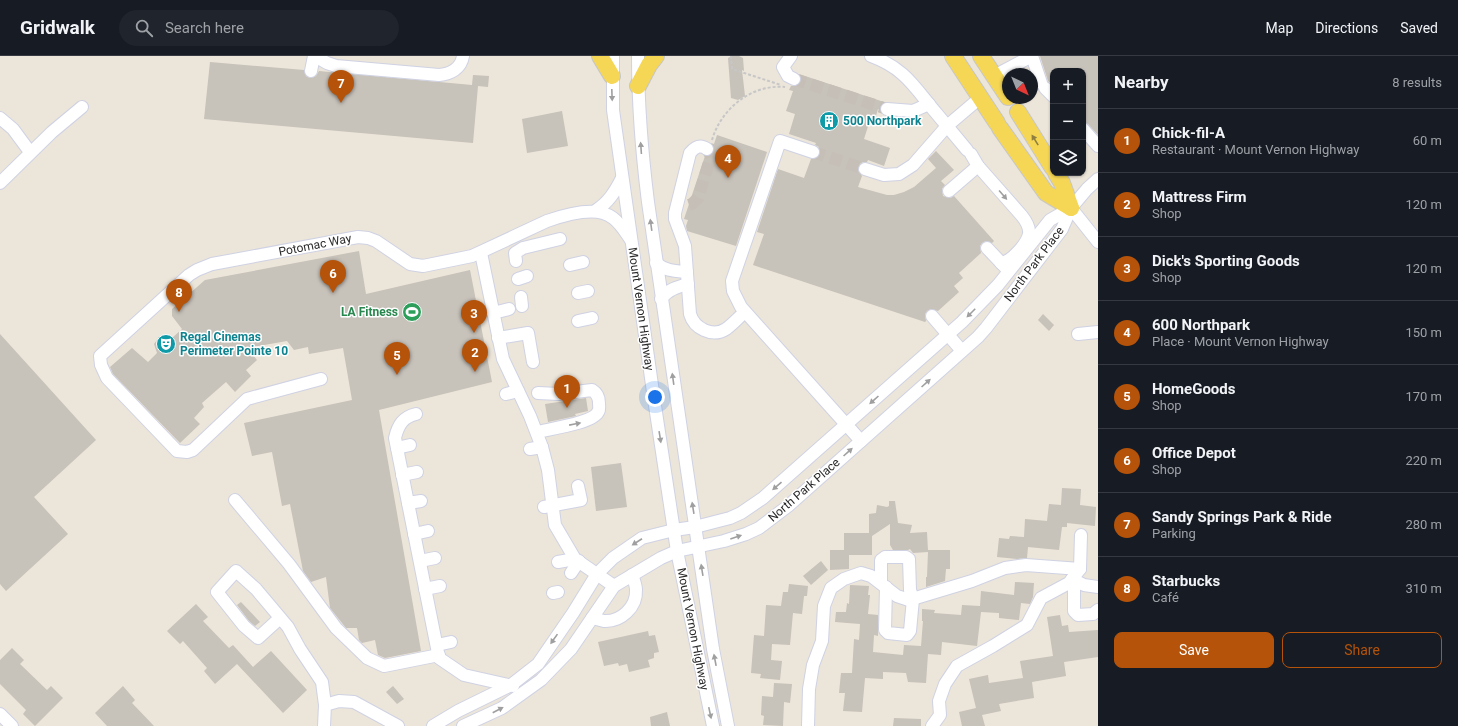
<!DOCTYPE html>
<html lang="en">
<head>
<meta charset="utf-8">
<style>
  :root { --surface:#171b24; --page:#20242c; --text:#f1f3f6; --muted:#9ea1a6; --line:#363941; --accent:#b45309 }
  body { margin:0; font-family:Roboto,sans-serif; background:var(--page); color:var(--text) }
  .controls { position:absolute; right:12px; top:12px; display:grid; overflow:hidden; border-radius:8px; box-shadow:0 1px 3px #0004 }
  .controls button { width:36px; height:36px; display:grid; place-items:center; padding:0; border:0; border-bottom:1px solid var(--line); background:var(--surface); color:var(--text); font:20px sans-serif }
  .compass { position:absolute; left:1002px; top:12px; width:36px; height:36px; border-radius:50%; background:var(--surface); box-shadow:0 1px 3px #0004; rotate:137deg }
  .you { position:absolute; left:655px; top:341px; width:14px; height:14px; margin:-10px; border:3px solid #fff; border-radius:50%; background:#1a73e8; box-shadow:0 0 0 6px #1a73e833 }
  .badge { display:grid; place-items:center; width:26px; height:26px; border-radius:50%; background:var(--accent); color:#fff; font-size:13px; font-weight:700 }
  .pin { position:absolute; translate:-50% -33px; filter:drop-shadow(0 1px 2px #0008) }
  .pin::after { content:''; position:absolute; top:21px; width:14px; height:12px; background:inherit; clip-path:polygon(0 0,100% 0,50% 100%) }
  .list { margin:0; padding:0; list-style:none }
  h2 { display:flex; justify-content:space-between; align-items:center; height:52px; margin:0; padding:0 16px; font-size:17px }
  h2 small { font-size:13px; font-weight:400; color:var(--muted) }
  .list li { display:grid; grid-template-columns:26px 1fr auto; gap:12px; align-items:center; box-sizing:border-box; height:64px; padding:0 16px; border-top:1px solid var(--line) }
  .list b { display:block; font-size:15px; white-space:nowrap }
  .list p { margin:0; font-size:13px; white-space:nowrap; color:var(--muted) }
  .list em { font-size:13px; font-style:normal; color:var(--muted) }
  .actions { display:flex; gap:8px; padding:12px 16px }
  .actions a { flex:1; padding:9px 0; border:1px solid var(--accent); border-radius:8px; text-align:center; font-size:14px; color:var(--accent) }
  .actions .main { background:var(--accent); color:#fff }
  .icon { flex:none; width:22px; height:22px; fill:none; stroke:currentColor; stroke-width:2; stroke-linecap:round; stroke-linejoin:round }
  .map { position:relative; flex:none; width:1098px; height:670px; overflow:hidden }
  header { display:flex; align-items:center; gap:24px; box-sizing:border-box; height:56px; padding:0 20px; background:var(--surface); border-bottom:1px solid var(--line) }
  header strong { font-size:19px }
  nav { display:flex; gap:22px; margin-inline-start:auto; font-size:14px }
  .search { width:280px; height:36px; background:var(--page); display:flex; align-items:center; gap:10px; box-sizing:border-box; padding:0 14px; border-radius:22px; color:var(--muted); font-size:15px }
  main { display:flex }
  aside { flex:1; background:var(--surface) }
  .map>svg:first-child { display:block }
  .building { fill:#c7c2ba }
  .lines { fill:none; stroke-linecap:round; stroke-linejoin:round }
  .minor-tunnel { stroke:#c5bfb7; stroke-width:12; stroke-dasharray:12 6; stroke-linecap:butt }
  .minor-casing { stroke:#cfd2e3; stroke-width:14 }
  .major-casing { stroke:#c7c7c7; stroke-width:18 }
  .path { stroke:#c7c7c7; stroke-width:2; stroke-dasharray:3 2; stroke-linecap:butt }
  .minor { stroke:#fff; stroke-width:12 }
  .major { stroke:#f5d655; stroke-width:16 }
  .oneway { fill:#9f9f9f }
  .oneway2 { fill:#8f803f }
  .labels { text-anchor:middle; dominant-baseline:central; stroke-width:3; stroke-linejoin:round; paint-order:stroke }
  .culture-label { font-size:12px; font-weight:bold; fill:#0d838f; stroke:#fff; text-anchor:start }
  .street-label { font-size:12px; fill:#292929; stroke:#fff }
  .leisure-label { font-size:12px; font-weight:bold; fill:#27864d; stroke:#fff; text-anchor:end }
</style>
</head>
<body>
<header>
<strong>Gridwalk</strong>
<div class="search"><svg class="icon" aria-label="search" viewBox="0 0 24 24"><circle cx="10" cy="10" r="6"/><path d="M15 15l6 6"/></svg>Search here</div>
<nav><a>Map</a><a>Directions</a><a>Saved</a></nav>
</header>
<main>
<div class="map">
<svg width="1098" height="670" viewBox="0 0 1098 670">
  <rect width="100%" height="100%" fill="#ece5da"/>
  <g class="building">
    <polygon points="732,0 739,0 743,2 744,15 742,14 745,40 738,44 731,42 728,2"/>
    <polygon points="1040,0 1098,0 1098,79 1088,68 1083,66 1083,15 1053,15 1053,29 1048,25"/>
    <polygon points="210,6 304,14 306,20 310,22 316,20 319,15 472,29 473,19 489,20 488,31 478,30 473,87 204,63"/>
    <polygon points="799,18 884,46 881,49 880,54 878,53 875,63 871,61 864,83 890,92 884,110 868,104 867,106 863,106 860,108 858,114 862,120 858,131 887,139 894,139 904,136 914,131 936,112 928,103 936,95 954,114 941,125 945,129 942,133 943,140 950,142 954,140 994,185 992,187 986,185 982,187 980,190 981,197 959,217 963,222 954,230 959,236 938,255 931,253 927,255 925,258 926,265 925,266 753,209 764,178 757,176 778,113 804,122 811,103 818,102 820,98 819,91 815,89 816,87 789,78 795,58 786,55 793,35 789,34 791,30 795,30 800,27 801,22"/>
    <polygon points="562,55 568,90 527,97 522,63"/>
    <polygon points="717,79 767,96 736,190 687,175 686,170 688,164 684,163 705,100 710,100 714,96 714,93 711,87 714,88"/>
    <polygon points="359,195 366,238 470,214 492,326 379,354 421,595 385,602 378,599 375,584 362,587 359,584 357,572 346,572 330,552 326,521 311,526 303,515 290,448 282,450 272,396 252,400 244,367 352,344 343,292 309,298 308,291 294,294 287,285 247,292 257,304 246,314 251,320 235,336 226,326 202,347 204,351 194,362 200,368 180,387 113,318 110,311 132,292 148,306 157,297 154,288 159,281 167,279 172,282 182,273 172,260 172,253 205,224"/>
    <polygon points="1043,258 1054,269 1049,275 1038,264"/>
    <polygon points="0,278 96,384 34,441 68,478 6,535 0,528"/>
    <polygon points="586,342 588,355 575,358 576,360 548,366 545,348"/>
    <polygon points="621,407 627,451 596,455 591,411"/>
    <polygon points="1062,432 1081,433 1080,449 1096,451 1095,470 1067,467 1067,471 1062,471 1059,494 1028,491 1027,502 1017,503 997,501 999,482 1009,483 1010,480 1024,481 1025,463 1047,465 1049,448 1061,449"/>
    <polygon points="889,445 895,445 898,467 912,469 910,477 927,476 928,495 928,494 950,494 950,513 946,513 945,525 926,531 926,521 927,521 928,496 913,497 910,493 908,494 893,494 890,489 890,468 872,480 872,499 849,499 849,513 830,514 830,494 844,494 844,477 869,477 869,458 876,457 877,449 887,451 889,450"/>
    <polygon points="821,505 828,514 811,529 803,520"/>
    <polygon points="1015,526 1034,527 1033,541 1030,548 1021,547 1019,564 999,562 999,557 981,556 977,590 942,586 941,599 928,598 926,627 908,626 906,617 883,616 883,623 865,622 862,656 843,655 845,637 839,637 841,617 852,617 854,583 859,584 860,568 835,566 836,556 846,556 847,547 849,548 850,529 869,530 868,539 870,539 868,558 878,559 878,580 874,579 873,596 903,599 904,589 921,590 923,565 922,565 922,553 935,554 934,557 961,559 962,549 980,550 981,535 1014,539"/>
    <polygon points="789,528 808,530 807,540 804,540 802,558 793,557 790,589 772,588 771,604 782,605 780,624 760,622 761,618 751,617 754,579 764,580 766,549 781,550 783,536 788,536"/>
    <polygon points="241,546 260,566 255,570 249,565 237,549"/>
    <polygon points="196,548 208,561 203,565 229,592 233,589 253,611 271,595 307,634 283,657 237,608 215,628 204,615 207,612 183,585 180,588 167,575"/>
    <polygon points="1060,559 1062,570 1068,569 1069,576 1098,574 1098,601 1064,606 1066,620 1032,626 1034,642 999,648 1001,655 982,659 985,670 962,670 959,656 976,652 969,623 988,619 989,627 1023,622 1020,605 1053,600 1047,561"/>
    <polygon points="648,575 649,580 655,579 659,596 654,597 654,602 648,604 650,611 629,616 627,608 619,610 618,607 604,610 598,586"/>
    <polygon points="12,592 24,604 20,608 47,634 51,630 63,642 35,670 23,658 26,654 0,628 0,604"/>
    <polygon points="774,627 792,628 790,647 784,646 783,670 763,669 764,660 761,659 762,640 773,641"/>
    <polygon points="123,630 135,644 132,647 154,670 107,670 95,657"/>
    <polygon points="393,630 404,643 397,648 386,636"/>
    <polygon points="667,656 670,670 651,670 650,661"/>
    <polygon points="894,662 921,663 921,670 893,670"/>
  </g>
  <g class="lines">
    <g class="minor-tunnel">
      <polyline points="794,23 887,53"/>
      <polyline points="813,96 865,113"/>
      <polyline points="689,149 692,148 698,142 711,100 707,93"/>
    </g>
    <g class="minor-casing">
      <g id="minor">
        <path d="M315,0L327,7L336,10L439,19C450,18 461,13 463,0"/>
        <polyline points="613,0 613,54 654,343 677,495 713,670"/>
        <path d="M638,0C638,49 642,98 648,146L713,593L728,670"/>
        <polyline points="791,0 783,11 788,20 794,23"/>
        <path d="M871,0C906,13 914,31 937,58C947,70 957,82 967,94"/>
        <polyline points="1032,0 1041,27"/>
        <polyline points="311,15 314,0"/>
        <polyline points="994,20 1032,0"/>
        <polyline points="1045,32 1053,40"/>
        <polyline points="887,53 913,55 929,48"/>
        <polyline points="0,62 13,73 30,96"/>
        <polyline points="1083,73 1098,90"/>
        <path d="M707,93C700,88 695,91 690,97L675,157V163L685,190L690,258C694,272 712,282 726,273C733,268 739,261 745,256"/>
        <polyline points="813,96 780,85 732,225 733,235 741,251 861,385"/>
        <path d="M971,98L978,110L1022,160C1026,165 1030,171 1029,178C1027,188 1011,206 1001,207"/>
        <polyline points="865,113 884,119 899,118 913,109 947,70 980,42"/>
        <polyline points="0,127 52,76 82,51"/>
        <polyline points="949,135 978,110"/>
        <polyline points="1071,152 1098,186"/>
        <path d="M595,155C608,147 615,136 622,122"/>
        <polyline points="987,192 1006,212"/>
        <polyline points="481,197 503,303 530,360 542,391 548,414 555,469 575,503 614,530"/>
        <polyline points="516,205 515,197 523,192 560,183"/>
        <path d="M656,207C665,215 675,215 687,216"/>
        <polyline points="570,209 583,206"/>
        <polyline points="518,223 527,220"/>
        <polyline points="578,237 588,235"/>
        <polyline points="521,241 522,250"/>
        <path d="M661,243C667,234 677,231 688,228"/>
        <polyline points="493,257 509,253"/>
        <polyline points="932,260 962,295"/>
        <polyline points="578,265 592,262"/>
        <polyline points="1078,278 1098,276"/>
        <polyline points="498,282 528,277 533,306"/>
        <path d="M321,323L247,343L193,394L187,396L177,395L107,322L101,309L100,300L189,219L197,214L212,208L358,181L368,182L376,185L410,208L423,210L472,200L547,165C564,159 597,149 613,162C621,168 626,177 631,184"/>
        <polyline points="506,338 518,335"/>
        <path d="M416,358C403,361 398,369 395,382L439,602L464,619L513,630"/>
        <path d="M537,376C549,373 593,367 598,356C600,354 599,349 599,347C599,341 597,337 592,334L559,338L538,337"/>
        <polyline points="397,392 410,389"/>
        <polyline points="530,393 542,391"/>
        <polyline points="402,419 417,416"/>
        <polyline points="235,444 289,508 336,572 367,602 384,610 439,599"/>
        <polyline points="408,447 421,445"/>
        <polyline points="544,451 581,444 578,430"/>
        <polyline points="414,478 428,475"/>
        <polyline points="420,505 435,502"/>
        <polyline points="558,506 575,503"/>
        <polyline points="1080,513 1081,479"/>
        <polyline points="571,517 579,505"/>
        <polyline points="1072,523 1084,529 1098,531"/>
        <polyline points="1074,524 1074,555 1078,559 1093,558 1098,554"/>
        <polyline points="881,527 881,504 885,501 906,501 909,503 910,534 913,543 910,575 907,579 888,577 885,574 886,531"/>
        <polyline points="425,533 440,530"/>
        <polyline points="553,537 558,536"/>
        <polyline points="280,562 258,582 244,570 217,536 236,515 256,533 288,571 300,593 322,626 325,649"/>
        <path d="M592,562C596,563 600,564 604,565C621,566 637,551 636,534C636,529 634,524 632,519"/>
        <polyline points="437,589 451,586"/>
        <polyline points="0,658 12,670"/>
        <polyline points="324,670 325,649 339,645 354,646 398,670"/>
        <polyline points="433,670 458,655 511,629 538,608 573,557 597,518 613,502 642,482 674,474 695,471 730,462 741,457 763,442 962,266 998,229 1050,164 1071,152"/>
        <polyline points="463,670 502,652 541,624 571,593 614,530 661,502 677,495 724,485 746,478 759,472 788,450 978,281 986,272 1062,173 1071,152 1087,133 1098,123"/>
        <polyline points="808,670 809,633 813,609 822,585 824,550 831,532 844,523 861,517 871,520 897,540 909,544 972,525 1005,512 1026,509 1080,513 1069,527 1041,542 1027,569 993,590 957,610 945,628 939,645 940,659 932,670"/>
      </g>
    </g>
    <g class="major-casing">
      <g id="major">
        <polyline points="600,0 612,20"/>
        <polyline points="953,0 997,67"/>
        <polyline points="981,0 1008,41"/>
        <polyline points="638,30 649,9 656,0"/>
        <polyline points="1018,56 1053,112"/>
        <polyline points="1000,72 1046,137 1071,152"/>
        <polyline points="1056,117 1062,127 1071,152"/>
      </g>
    </g>
    <g class="path">
      <polyline points="731,0 732,13 781,29"/>
      <path d="M712,84C721,53 751,28 785,31"/>
    </g>
    <use href="#minor" class="minor"/>
    <use href="#major" class="major"/>
  </g>
  <defs><path id="oneway-solid" d="M-6-.8H1V-3.2L6.5 0L1 3.2V.8H-6Z"/></defs>
  <g class="oneway">
    <use href="#oneway-solid" transform="translate(612 39) rotate(88)"/>
    <use href="#oneway-solid" transform="translate(641 92) rotate(-94)"/>
    <use href="#oneway-solid" transform="translate(1003 139) rotate(49)"/>
    <use href="#oneway-solid" transform="translate(651 169) rotate(-98)"/>
    <use href="#oneway-solid" transform="translate(971 257) rotate(135)"/>
    <use href="#oneway-solid" transform="translate(673 323) rotate(-98)"/>
    <use href="#oneway-solid" transform="translate(926 327) rotate(-42)"/>
    <use href="#oneway-solid" transform="translate(874 344) rotate(138)"/>
    <use href="#oneway-solid" transform="translate(575 368) rotate(-11)"/>
    <use href="#oneway-solid" transform="translate(660 381) rotate(81)"/>
    <use href="#oneway-solid" transform="translate(848 396) rotate(-42)"/>
    <use href="#oneway-solid" transform="translate(777 430) rotate(139)"/>
    <use href="#oneway-solid" transform="translate(693 452) rotate(-99)"/>
    <use href="#oneway-solid" transform="translate(736 481) rotate(-19)"/>
    <use href="#oneway-solid" transform="translate(637 486) rotate(147)"/>
    <use href="#oneway-solid" transform="translate(702 514) rotate(-99)"/>
    <use href="#oneway-solid" transform="translate(554 583) rotate(125)"/>
    <use href="#oneway-solid" transform="translate(715 604) rotate(-101)"/>
    <use href="#oneway-solid" transform="translate(498 654) rotate(-28)"/>
    <use href="#oneway-solid" transform="translate(710 657) rotate(78)"/>
  </g>
  <use class="oneway2" href="#oneway-solid" transform="translate(1035 84) rotate(-122)"/>
  <defs>
    <g id="building-disc" transform="scale(1)"><circle r="9.5" fill="#0f9aa8" stroke="#fff"/><path d="M-4-6H4V6H1V3H-1V6H-4ZM-2.5-4.3h1.7v1.8h-1.7ZM.8-4.3h1.7v1.8H.8ZM-2.5-1h1.7V.8h-1.7ZM.8-1h1.7V.8H.8Z" fill="#fff"/></g>
    <g id="stadium-disc" transform="scale(1)"><circle r="9.5" fill="#2e9e5b" stroke="#fff"/><path d="M0-5a6.5 5 0 1 0 0 10a6.5 5 0 1 0 0-10ZM-3.5-1.8h7v3.6h-7Z" fill="#fff"/></g>
    <g id="theatre-disc" transform="scale(1)"><circle r="9.5" fill="#0f9aa8" stroke="#fff"/><path d="M-5-5.5Q0-4 5-5.5V0Q5 5 0 6Q-5 5-5 0ZM-3.3-2.5H-1v1.5H-3.3ZM1-2.5H3.3v1.5H1ZM-2.8 1Q0 5.5 2.8 1Z" fill="#fff"/></g>
  </defs>
  <g fill-rule="evenodd">
    <use href="#building-disc" x="829" y="65"/>
    <use href="#stadium-disc" x="412" y="256"/>
    <use href="#theatre-disc" x="166" y="288"/>
  </g>
  <g class="labels">
    <g class="culture-label">
      <text x="843" y="65">500 Northpark</text>
      <text x="180" y="281">Regal Cinemas<tspan x="180" dy="14">Perimeter Pointe 10</tspan></text>
    </g>
    <g class="street-label">
      <text transform="translate(315 189) rotate(-11)">Potomac Way</text>
      <text transform="translate(1034 208) rotate(-53)">North Park Place</text>
      <text transform="translate(641 253) rotate(82)">Mount Vernon Highway</text>
      <text transform="translate(804 434) rotate(-41)">North Park Place</text>
      <text transform="translate(693 573) rotate(79)">Mount Vernon Highway</text>
    </g>
    <g class="leisure-label">
      <text x="398" y="256">LA Fitness</text>
    </g>
  </g>
</svg>
<div class="controls">
<button>+</button>
<button>−</button>
<button><svg class="icon" aria-label="layers" viewBox="0 0 24 24"><path d="M12 4l9 5-9 5-9-5zM3 14l9 5 9-5"/></svg></button>
</div>
<svg class="compass" viewBox="-18 -18 36 36"><path d="M0-13l5 13h-10z" fill="#e53935"/><path d="M0 13l5-13h-10z" fill="#9ea1a6"/></svg>
<div class="you"></div>
<div class="pin badge" style="left:567px;top:352px">1</div>
<div class="pin badge" style="left:475px;top:316px">2</div>
<div class="pin badge" style="left:474px;top:277px">3</div>
<div class="pin badge" style="left:728px;top:122px">4</div>
<div class="pin badge" style="left:397px;top:319px">5</div>
<div class="pin badge" style="left:333px;top:237px">6</div>
<div class="pin badge" style="left:341px;top:47px">7</div>
<div class="pin badge" style="left:179px;top:256px">8</div>
</div>
<aside>
<h2>Nearby<small>8 results</small></h2>
<ul class="list">
<li><span class="badge">1</span><div><b>Chick-fil-A</b><p>Restaurant · Mount Vernon Highway</p></div><em>60 m</em></li>
<li><span class="badge">2</span><div><b>Mattress Firm</b><p>Shop</p></div><em>120 m</em></li>
<li><span class="badge">3</span><div><b>Dick's Sporting Goods</b><p>Shop</p></div><em>120 m</em></li>
<li><span class="badge">4</span><div><b>600 Northpark</b><p>Place · Mount Vernon Highway</p></div><em>150 m</em></li>
<li><span class="badge">5</span><div><b>HomeGoods</b><p>Shop</p></div><em>170 m</em></li>
<li><span class="badge">6</span><div><b>Office Depot</b><p>Shop</p></div><em>220 m</em></li>
<li><span class="badge">7</span><div><b>Sandy Springs Park &amp; Ride</b><p>Parking</p></div><em>280 m</em></li>
<li><span class="badge">8</span><div><b>Starbucks</b><p>Café</p></div><em>310 m</em></li>
</ul>
<div class="actions"><a class="main">Save</a><a>Share</a></div>
</aside>
</main>
</body>
</html>
